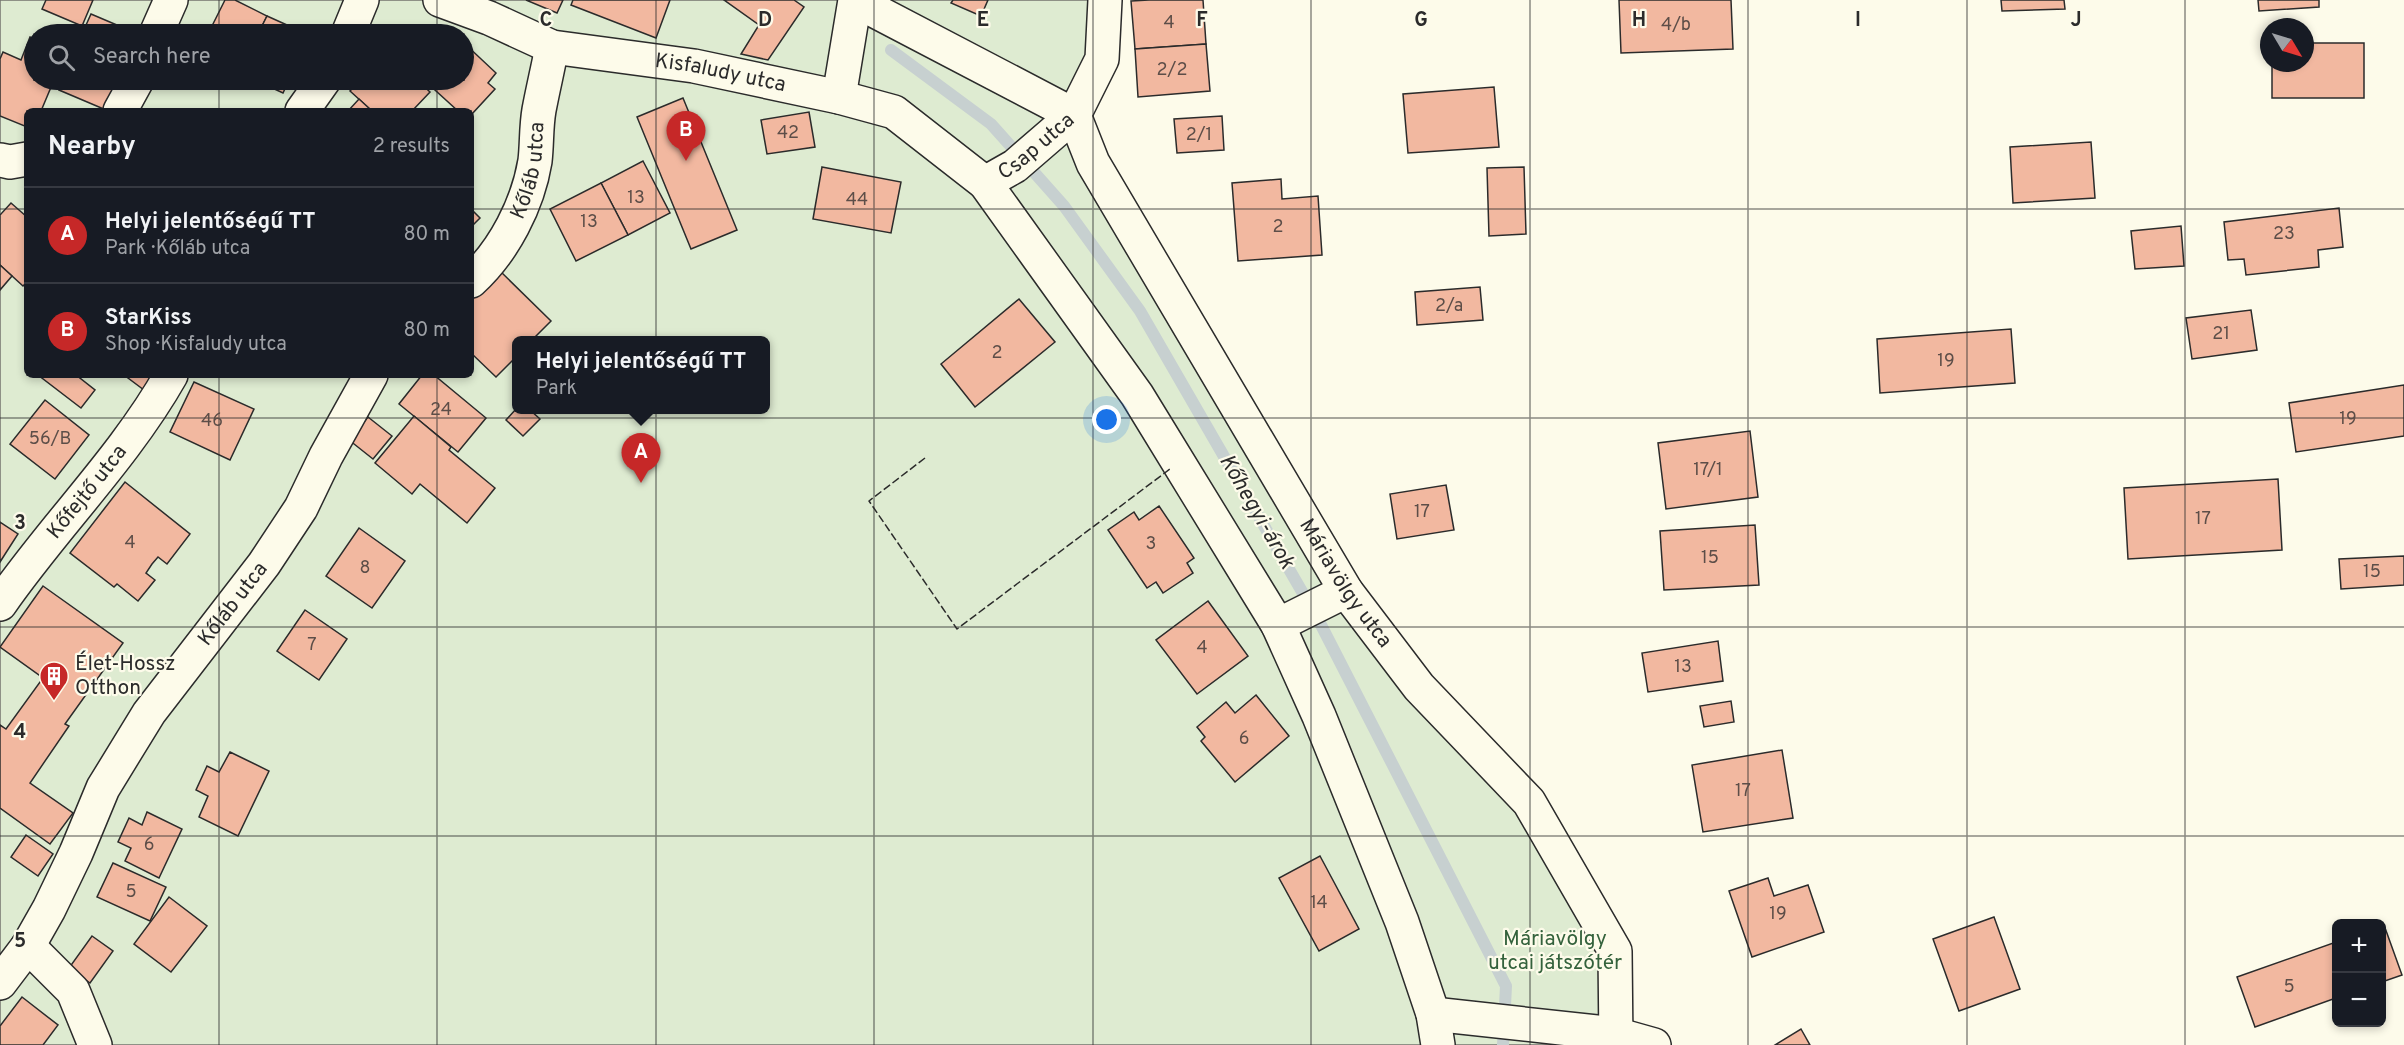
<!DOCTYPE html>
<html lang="en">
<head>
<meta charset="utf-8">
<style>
  :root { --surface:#171b24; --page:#20242c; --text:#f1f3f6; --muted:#9ea1a6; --line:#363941; --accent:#c62828 }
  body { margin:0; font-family:Overpass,sans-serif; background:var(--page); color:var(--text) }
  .controls { position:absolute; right:18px; bottom:18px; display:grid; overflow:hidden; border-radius:9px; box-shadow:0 3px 9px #0003 }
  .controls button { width:54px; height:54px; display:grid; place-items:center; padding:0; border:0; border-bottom:2px solid var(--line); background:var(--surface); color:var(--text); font:30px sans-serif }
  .compass { position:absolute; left:2260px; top:18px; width:54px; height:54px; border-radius:50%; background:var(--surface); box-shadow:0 3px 9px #0003; rotate:128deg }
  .you { position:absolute; left:1107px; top:420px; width:21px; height:21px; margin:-15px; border:4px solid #fff; border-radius:50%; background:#1a73e8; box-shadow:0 0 0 9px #1a73e833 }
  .badge { display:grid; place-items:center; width:39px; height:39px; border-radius:50%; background:var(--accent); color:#fff; font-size:20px; font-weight:700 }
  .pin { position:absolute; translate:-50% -50px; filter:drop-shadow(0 2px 3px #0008) }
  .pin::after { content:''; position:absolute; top:32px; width:21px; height:18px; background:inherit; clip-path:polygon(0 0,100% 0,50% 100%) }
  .popup { position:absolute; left:512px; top:336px; width:258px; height:78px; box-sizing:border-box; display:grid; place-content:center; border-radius:9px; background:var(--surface); filter:drop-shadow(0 2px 4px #0005); font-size:20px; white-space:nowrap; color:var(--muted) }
  .popup b { font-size:22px; color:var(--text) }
  .popup::after { content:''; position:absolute; left:50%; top:100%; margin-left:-12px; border:12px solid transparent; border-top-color:var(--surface) }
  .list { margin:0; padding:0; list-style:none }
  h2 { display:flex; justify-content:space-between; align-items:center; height:78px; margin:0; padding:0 24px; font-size:26px }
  h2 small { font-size:20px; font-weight:400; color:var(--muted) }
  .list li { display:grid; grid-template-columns:39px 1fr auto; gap:18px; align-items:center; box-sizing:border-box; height:96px; padding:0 24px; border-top:2px solid var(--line) }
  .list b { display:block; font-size:22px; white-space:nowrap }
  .list p { margin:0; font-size:20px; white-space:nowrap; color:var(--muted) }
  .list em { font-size:20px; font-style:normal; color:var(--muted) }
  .icon { flex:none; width:33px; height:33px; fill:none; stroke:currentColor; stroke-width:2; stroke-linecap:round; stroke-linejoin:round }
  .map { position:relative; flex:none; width:2404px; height:1045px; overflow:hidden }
  .search { position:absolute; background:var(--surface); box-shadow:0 3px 9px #0003; left:24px; top:24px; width:450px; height:66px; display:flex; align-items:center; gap:15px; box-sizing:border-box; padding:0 21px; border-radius:33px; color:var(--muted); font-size:22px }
  .panel { position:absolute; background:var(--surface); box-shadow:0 3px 9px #0003; left:24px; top:108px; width:450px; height:270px; border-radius:9px }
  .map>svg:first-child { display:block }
  .green { fill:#deebd1; stroke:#74746e; stroke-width:1.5; fill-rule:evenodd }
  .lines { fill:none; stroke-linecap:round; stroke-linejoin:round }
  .stream { stroke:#c7d0d0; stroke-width:12 }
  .building { fill:#f2b8a0; stroke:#2b2b2b; stroke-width:1.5 }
  .minor-casing { stroke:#2b2b2b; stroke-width:36 }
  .minor { stroke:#fdfbea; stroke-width:33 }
  .fence { stroke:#2b2b2b; stroke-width:1.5; stroke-dasharray:8 3; stroke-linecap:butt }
  .grid { fill:none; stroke:#2b2b2b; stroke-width:1.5; stroke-opacity:0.55 }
  .labels { text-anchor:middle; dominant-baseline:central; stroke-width:4.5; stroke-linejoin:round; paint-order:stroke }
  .number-label { font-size:18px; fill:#5d4e48 }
  .street-label { font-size:21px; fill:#2b2b2b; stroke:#fdfbea }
  .poi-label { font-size:21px; fill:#2b2b2b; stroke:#fdfbea; text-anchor:start }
  .park-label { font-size:21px; fill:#34623c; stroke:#fdfbea }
  .water-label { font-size:22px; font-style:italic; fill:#2b2b2b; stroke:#fdfbea }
  .grid-label { font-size:20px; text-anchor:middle; font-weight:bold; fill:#2b2b2b; stroke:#fdfbea; stroke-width:4.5; stroke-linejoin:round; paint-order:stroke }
</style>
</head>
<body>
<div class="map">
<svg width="2404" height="1045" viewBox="0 0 2404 1045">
  <rect width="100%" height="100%" fill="#fdfbea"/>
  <path class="green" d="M0,0H1105L1074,115L1346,591L1529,802L1615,951V1033L1654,1045H0ZM34,34H464V80H34ZM27,111H471V375H27ZM516,340H765V410H516Z"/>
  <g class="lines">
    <polyline class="stream" points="891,50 991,124 1064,206 1140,311 1319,621 1506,986 1503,1045"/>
  </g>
  <g class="building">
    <polygon points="46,0 93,0 82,26 42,9"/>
    <polygon points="225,0 235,0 267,16 258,34 208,34"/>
    <polygon points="526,0 563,0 557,13"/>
    <polygon points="573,0 670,0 656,38 571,5"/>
    <polygon points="794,0 804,7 768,60 741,54 759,25 724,0"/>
    <polygon points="953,0 988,0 981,16 951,3"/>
    <polygon points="1149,0 1203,0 1206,44 1135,49 1131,1"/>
    <polygon points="1619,0 1731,0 1733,49 1621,53"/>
    <polygon points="2001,0 2064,0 2065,9 2002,11"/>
    <polygon points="2258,0 2319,0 2319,7 2259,11"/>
    <polygon points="91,14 138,34 82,34"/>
    <polygon points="267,16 307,34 258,34"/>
    <polygon points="30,37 34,39 34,80 54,80 41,111 27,111 27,127 0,116 0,59 3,52 21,60"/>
    <polygon points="464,43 496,73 488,83 495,89 471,115 471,111 458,111 424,80 464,80"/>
    <polygon points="2305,43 2364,43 2364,98 2272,98 2272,63 2305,63"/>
    <polygon points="1206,44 1210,91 1138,97 1135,49"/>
    <polygon points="64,80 119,80 106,110 59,90"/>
    <polygon points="255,80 289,80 283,93"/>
    <polygon points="360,80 417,80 430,92 412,111 372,111 350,91"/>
    <polygon points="1494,87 1499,147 1408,153 1403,94"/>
    <polygon points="683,98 737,230 691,249 637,117"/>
    <polygon points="359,99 372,111 348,111"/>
    <polygon points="809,112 815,147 767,154 761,120"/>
    <polygon points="1222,116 1224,150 1177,153 1174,119"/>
    <polygon points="2091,142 2095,198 2013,203 2010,147"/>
    <polygon points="643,161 670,213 628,235 601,183"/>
    <polygon points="822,167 901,182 891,233 813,219"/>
    <polygon points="1524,167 1526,234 1489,236 1487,168"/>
    <polygon points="1281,179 1282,199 1318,196 1322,255 1238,261 1232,183"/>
    <polygon points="601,183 628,235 576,261 550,209"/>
    <polygon points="11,203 27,217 27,282 23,286 0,265 0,215"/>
    <polygon points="2339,208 2343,247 2318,250 2319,267 2246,275 2244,259 2228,260 2224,222"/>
    <polygon points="471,209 480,218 471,227"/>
    <polygon points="2181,226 2184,266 2135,269 2131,231"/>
    <polygon points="0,265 12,276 0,290"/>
    <polygon points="499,270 551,321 532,340 516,340 516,357 496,377 471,353 471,299"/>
    <polygon points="1480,287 1483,320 1417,325 1415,292"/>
    <polygon points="1019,299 1055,342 975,407 941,364"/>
    <polygon points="2251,310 2257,350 2192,359 2186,318"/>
    <polygon points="2011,329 2015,383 1880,393 1877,339"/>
    <polygon points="38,375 76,375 95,390 81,408"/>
    <polygon points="124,375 155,375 144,390"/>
    <polygon points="422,375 434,375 486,418 458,452 399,404"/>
    <polygon points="194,382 254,409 230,460 170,432"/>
    <polygon points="2404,385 2404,436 2296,452 2289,403"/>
    <polygon points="45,400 89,435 55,479 10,444"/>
    <polygon points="516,409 530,410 540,419 523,436 506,420"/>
    <polygon points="414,416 451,447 449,450 495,488 467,523 420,484 412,494 375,463"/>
    <polygon points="368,417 392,436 373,459 349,440"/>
    <polygon points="1750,431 1758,497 1666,509 1658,443"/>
    <polygon points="2278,479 2282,550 2128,559 2124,488"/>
    <polygon points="125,482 190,534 167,564 158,557 152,564 146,573 155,580 138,601 117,584 114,587 70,553"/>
    <polygon points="1446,485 1454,530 1397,539 1390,494"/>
    <polygon points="1159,506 1194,558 1187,563 1193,573 1163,593 1156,582 1147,588 1108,530 1134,512 1139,520"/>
    <polygon points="0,522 18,534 0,562"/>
    <polygon points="1755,525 1759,585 1664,590 1660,531"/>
    <polygon points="359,528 405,561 372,608 326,576"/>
    <polygon points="2404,556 2404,585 2341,589 2339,559"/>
    <polygon points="43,586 123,643 65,724 69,726 30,783 73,813 50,844 0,808 0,725 6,729 43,678 0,647"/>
    <polygon points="1208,601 1248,656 1197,694 1156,640"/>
    <polygon points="305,610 347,639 319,680 277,651"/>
    <polygon points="1718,641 1723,681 1648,692 1642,653"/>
    <polygon points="1256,695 1289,736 1235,782 1201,741 1205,737 1197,727 1226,702 1235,713"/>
    <polygon points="1731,701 1734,722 1704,727 1700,706"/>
    <polygon points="1782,750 1793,818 1703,832 1692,765"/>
    <polygon points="230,752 269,771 238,836 199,817 208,796 196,790 207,766 219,772"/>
    <polygon points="147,812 182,829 159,878 125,861 131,848 118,842 129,818 142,825"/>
    <polygon points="26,835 53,854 38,876 11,857"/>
    <polygon points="1320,856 1359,929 1319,951 1279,878"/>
    <polygon points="113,863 166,887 150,921 97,897"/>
    <polygon points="1768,878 1774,896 1808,885 1824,932 1752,957 1729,891"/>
    <polygon points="169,897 207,926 171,972 134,944"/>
    <polygon points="1994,917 2020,989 1959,1011 1933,939"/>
    <polygon points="2384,925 2402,975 2382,982 2382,926"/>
    <polygon points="92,936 113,951 90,983 69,968"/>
    <polygon points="2336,942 2336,998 2255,1027 2237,977"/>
    <polygon points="22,997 58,1025 43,1045 0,1045 0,1026"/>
    <polygon points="1801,1029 1810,1045 1775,1045"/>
  </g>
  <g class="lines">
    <g class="minor-casing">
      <g id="minor">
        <path id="s1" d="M440,0L489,18L552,47L694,66L839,97L894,112L985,183L1137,395L1278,625L1319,716L1402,922L1433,1014L1438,1045"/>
        <polyline points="856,1 1074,115"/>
        <polyline points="156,34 171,0"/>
        <polyline points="348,34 362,0"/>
        <polyline points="839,97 855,0"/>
        <polyline points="120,111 137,80"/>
        <polyline points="302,111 324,80"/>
        <path id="s2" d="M1074,115L1093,163L1346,591L1419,687L1529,802L1615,951L1616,1045"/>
        <polyline points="0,160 10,162 27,159"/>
        <path id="s3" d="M985,183L1015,166L1074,115L1102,59L1105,0"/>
        <path id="s4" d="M471,281C504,251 528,204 535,161C537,144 536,127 539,110C543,89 548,68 552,47"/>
        <path id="s5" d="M0,604C54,526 124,458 171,375"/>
        <polyline points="1278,625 1346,591"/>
        <polyline points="28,946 73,991 95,1045"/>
        <path id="s6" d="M0,983L28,946L49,909L76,853L103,788L149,713L264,564L301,508L326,456L371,375"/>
        <polyline points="1433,1014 1615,1034 1654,1045"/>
      </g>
    </g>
    <use href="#minor" class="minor"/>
    <polyline class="fence" points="925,458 869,501 957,629 1170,469"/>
  </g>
  <path class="grid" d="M219,0V34M437,0V34M656,0V1045M874,0V1045M1093,0V1045M1311,0V1045M1530,0V1045M1748,0V1045M1967,0V1045M2185,0V1045M219,80V111M437,80V111M0,209H27M471,209H2404M219,375V1045M437,375V1045M0,418H2404M0,627H2404M0,836H2404"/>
  <defs>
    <g id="building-pin" transform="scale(1.5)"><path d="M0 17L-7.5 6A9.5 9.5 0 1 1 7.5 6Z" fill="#c62828" stroke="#fdfbea"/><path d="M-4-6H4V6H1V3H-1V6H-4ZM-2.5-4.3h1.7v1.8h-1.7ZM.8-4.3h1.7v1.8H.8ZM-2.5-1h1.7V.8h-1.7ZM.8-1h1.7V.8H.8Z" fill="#fff"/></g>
  </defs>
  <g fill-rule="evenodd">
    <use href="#building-pin" x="54" y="676"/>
  </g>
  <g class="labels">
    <g class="number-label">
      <text x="1169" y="23">4</text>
      <text x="1676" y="25">4/b</text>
      <text x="1172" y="70">2/2</text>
      <text x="788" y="133">42</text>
      <text x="1199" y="135">2/1</text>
      <text x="636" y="198">13</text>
      <text x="857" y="200">44</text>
      <text x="589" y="222">13</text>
      <text x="1278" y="227">2</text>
      <text x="2284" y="234">23</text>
      <text x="1449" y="306">2/a</text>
      <text x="2221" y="334">21</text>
      <text x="997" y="353">2</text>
      <text x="1946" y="361">19</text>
      <text x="441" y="410">24</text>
      <text x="2348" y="419">19</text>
      <text x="212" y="421">46</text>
      <text x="50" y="439">56/B</text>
      <text x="1708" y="470">17/1</text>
      <text x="1422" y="512">17</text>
      <text x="2203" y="519">17</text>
      <text x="130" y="543">4</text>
      <text x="1151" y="544">3</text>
      <text x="1710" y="558">15</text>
      <text x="365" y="568">8</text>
      <text x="2372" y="572">15</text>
      <text x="312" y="645">7</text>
      <text x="1202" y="648">4</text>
      <text x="1683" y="667">13</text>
      <text x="1244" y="739">6</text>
      <text x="1743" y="791">17</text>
      <text x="149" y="845">6</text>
      <text x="131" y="892">5</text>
      <text x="1319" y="903">14</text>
      <text x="1778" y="914">19</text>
      <text x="2289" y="987">5</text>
    </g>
    <g class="street-label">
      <text stroke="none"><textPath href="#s1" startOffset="292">Kisfaludy utca</textPath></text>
      <text stroke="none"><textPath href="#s3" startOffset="63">Csap utca</textPath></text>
      <text stroke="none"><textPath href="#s4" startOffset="128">Kőláb utca</textPath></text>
      <text stroke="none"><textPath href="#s5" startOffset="142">Kőfejtő utca</textPath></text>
      <text stroke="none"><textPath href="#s2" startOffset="542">Máriavölgy utca</textPath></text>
      <text stroke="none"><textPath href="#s6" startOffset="447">Kőláb utca</textPath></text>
    </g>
    <g class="poi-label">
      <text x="75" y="664">Élet-Hossz<tspan x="75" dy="24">Otthon</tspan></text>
    </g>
    <g class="park-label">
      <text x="1555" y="939">Máriavölgy<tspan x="1555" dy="24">utcai játszótér</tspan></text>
    </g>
    <g class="water-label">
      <text transform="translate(1256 512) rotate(60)">Kőhegyi-árok</text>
    </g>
  </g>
  <g class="grid-label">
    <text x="546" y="26">C</text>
    <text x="765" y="26">D</text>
    <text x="983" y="26">E</text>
    <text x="1202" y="26">F</text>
    <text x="1421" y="26">G</text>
    <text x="1639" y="26">H</text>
    <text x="1858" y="26">I</text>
    <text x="2076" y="26">J</text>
    <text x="20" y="529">3</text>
    <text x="20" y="738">4</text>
    <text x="20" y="947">5</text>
  </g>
</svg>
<div class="controls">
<button>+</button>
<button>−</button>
</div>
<svg class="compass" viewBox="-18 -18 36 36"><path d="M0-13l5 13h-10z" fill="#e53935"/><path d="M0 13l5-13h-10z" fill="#9ea1a6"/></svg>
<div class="you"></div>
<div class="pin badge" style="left:641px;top:483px">A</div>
<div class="popup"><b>Helyi jelentőségű TT</b>Park</div>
<div class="pin badge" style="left:686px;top:161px">B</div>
<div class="search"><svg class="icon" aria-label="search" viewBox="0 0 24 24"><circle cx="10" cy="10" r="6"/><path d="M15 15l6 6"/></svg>Search here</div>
<section class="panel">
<h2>Nearby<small>2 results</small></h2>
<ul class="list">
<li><span class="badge">A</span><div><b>Helyi jelentőségű TT</b><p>Park · Kőláb utca</p></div><em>80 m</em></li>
<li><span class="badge">B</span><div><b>StarKiss</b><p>Shop · Kisfaludy utca</p></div><em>80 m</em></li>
</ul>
</section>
</div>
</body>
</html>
